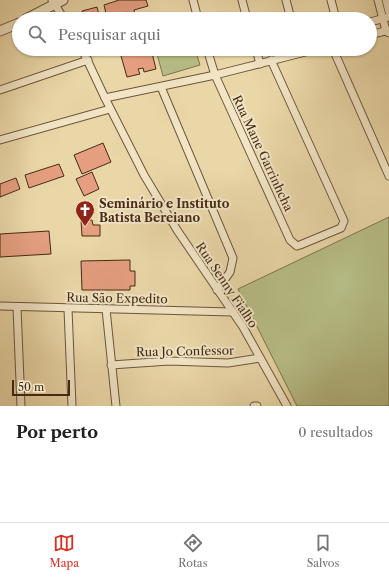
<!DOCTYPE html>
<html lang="pt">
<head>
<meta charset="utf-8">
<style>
  :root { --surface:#fff; --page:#f6f6f6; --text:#202124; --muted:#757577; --line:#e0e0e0; --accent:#d93025 }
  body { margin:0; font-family:"Libre Caslon Text",serif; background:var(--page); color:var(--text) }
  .scale { position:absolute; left:12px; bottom:10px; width:58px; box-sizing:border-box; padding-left:4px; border:2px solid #462a15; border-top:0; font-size:11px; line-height:14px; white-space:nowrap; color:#462a15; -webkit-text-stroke:3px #f1e5c6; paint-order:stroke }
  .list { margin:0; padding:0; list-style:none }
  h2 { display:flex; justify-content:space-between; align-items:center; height:52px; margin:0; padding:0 16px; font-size:17px }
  h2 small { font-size:13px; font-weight:400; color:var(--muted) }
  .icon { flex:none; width:22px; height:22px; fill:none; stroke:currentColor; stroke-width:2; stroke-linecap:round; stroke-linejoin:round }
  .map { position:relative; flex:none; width:389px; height:406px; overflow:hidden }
  .search { position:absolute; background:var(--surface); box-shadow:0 1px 3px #0004; left:12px; right:12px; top:12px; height:44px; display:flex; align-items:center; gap:10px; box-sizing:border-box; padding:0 14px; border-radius:22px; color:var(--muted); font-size:15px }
  .sheet { height:116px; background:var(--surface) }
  nav { display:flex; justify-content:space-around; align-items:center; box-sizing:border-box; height:56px; border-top:1px solid var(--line); background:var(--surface); font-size:11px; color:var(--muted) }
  nav a { display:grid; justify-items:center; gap:2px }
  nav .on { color:var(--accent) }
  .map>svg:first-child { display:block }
  .green { fill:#b7be87; stroke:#7e744e }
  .building { fill:#e59f80; stroke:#462a15 }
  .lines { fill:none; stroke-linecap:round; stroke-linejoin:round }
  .minor-casing { stroke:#6f553a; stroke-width:9 }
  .tertiary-casing { stroke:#6f553a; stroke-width:11 }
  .minor { stroke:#f1e5c6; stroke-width:7 }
  .tertiary { stroke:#f1e5c6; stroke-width:9 }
  .labels { text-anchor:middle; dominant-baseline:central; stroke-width:4; stroke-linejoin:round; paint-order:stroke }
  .street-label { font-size:12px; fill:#462a15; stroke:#f1e5c6 }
  .poi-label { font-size:12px; font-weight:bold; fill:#462a15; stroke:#f1e5c6; text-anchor:start }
</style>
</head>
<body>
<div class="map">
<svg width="389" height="406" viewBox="0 0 389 406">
  <rect width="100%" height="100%" fill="#ead7a8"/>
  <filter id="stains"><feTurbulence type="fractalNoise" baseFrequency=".005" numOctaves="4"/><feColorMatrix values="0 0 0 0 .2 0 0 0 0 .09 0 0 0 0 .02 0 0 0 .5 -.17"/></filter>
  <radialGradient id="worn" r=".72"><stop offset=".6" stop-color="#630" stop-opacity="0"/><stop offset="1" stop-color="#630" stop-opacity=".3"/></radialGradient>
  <g class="green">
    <polygon points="161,49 195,49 200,65 163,76 156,50"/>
    <polygon points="389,217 389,406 297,406 238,289"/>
  </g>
  <g class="building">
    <polygon points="119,0 146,0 148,6 134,10 136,19 128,19 127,12 107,18 104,5"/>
    <polygon points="97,7 100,19 84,19 82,11"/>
    <polygon points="119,49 151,49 156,69 144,72 143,68 138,69 140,74 127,77"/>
    <polygon points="103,143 111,162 82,174 74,155"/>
    <polygon points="59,164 64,176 29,188 25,175"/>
    <polygon points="92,172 99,189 84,196 76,179"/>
    <polygon points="16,178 20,189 0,197 0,184"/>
    <polygon points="81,220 92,220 93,225 100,225 100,236 82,236"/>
    <polygon points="49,231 51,254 0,257 0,234"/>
    <polygon points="130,260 130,271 135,271 135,286 130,286 130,290 82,290 81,261"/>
  </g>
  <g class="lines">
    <g class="minor-casing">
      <g id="minor">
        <polyline points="52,0 64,19"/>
        <polyline points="193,0 198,19"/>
        <polyline points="242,0 247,19"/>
        <polyline points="286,0 291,19"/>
        <polyline points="331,0 336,19"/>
        <polyline points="378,0 386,31 389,33"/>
        <polyline points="386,0 389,12"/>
        <polyline points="370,22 389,17"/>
        <polyline points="370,35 389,30"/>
        <polyline points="82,49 105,98 144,175 177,230 243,327 287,406"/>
        <polyline points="207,49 215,75 290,240 297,246 300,245 341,228 344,221 271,60"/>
        <polyline points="256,49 260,64"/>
        <polyline points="333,49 389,176"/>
        <polyline points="257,53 269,49"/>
        <polyline points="161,87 233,258 230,272 217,290"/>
        <polyline points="0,90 88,60"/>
        <polyline points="105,98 215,75 317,49"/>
        <polyline points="0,140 110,109"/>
        <polyline points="0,306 233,312"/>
        <polyline points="17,307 21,406"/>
        <polyline points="68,309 72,406"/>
        <polyline points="106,309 116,406"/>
        <polyline points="111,365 169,361 228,363 260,358"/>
        <polyline points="254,406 257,406"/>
      </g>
    </g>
    <g class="tertiary-casing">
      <g id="tertiary">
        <polyline points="26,19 63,0"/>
        <polyline points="0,31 19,23"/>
      </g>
    </g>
    <use href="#minor" class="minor"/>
    <use href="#tertiary" class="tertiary"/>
  </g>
  <defs>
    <g id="church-pin" transform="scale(1)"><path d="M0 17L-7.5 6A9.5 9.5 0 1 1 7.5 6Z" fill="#8f2418" stroke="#f1e5c6"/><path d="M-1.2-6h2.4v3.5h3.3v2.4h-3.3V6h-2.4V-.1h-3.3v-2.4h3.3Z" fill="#fff"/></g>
  </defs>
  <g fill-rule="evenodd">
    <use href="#church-pin" x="85" y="210"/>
  </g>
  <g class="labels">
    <g class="street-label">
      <text transform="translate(263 153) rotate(65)">Rua Mane Garrinhcha</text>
      <text transform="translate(227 285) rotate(56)">Rua Senny Fialho</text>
      <text transform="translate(117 298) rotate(1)">Rua São Expedito</text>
      <text transform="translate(185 351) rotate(-1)">Rua Jo Confessor</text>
    </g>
    <g class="poi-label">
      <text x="99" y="203">Seminário e Instituto<tspan x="99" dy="14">Batista Bereiano</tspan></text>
    </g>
  </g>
  <rect width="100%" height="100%" filter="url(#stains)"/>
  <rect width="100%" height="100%" fill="url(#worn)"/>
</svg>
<div class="scale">50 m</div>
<div class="search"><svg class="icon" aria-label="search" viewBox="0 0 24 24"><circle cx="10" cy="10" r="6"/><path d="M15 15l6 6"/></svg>Pesquisar aqui</div>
</div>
<section class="sheet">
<h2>Por perto<small>0 resultados</small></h2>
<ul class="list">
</ul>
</section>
<nav>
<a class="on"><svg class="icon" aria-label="map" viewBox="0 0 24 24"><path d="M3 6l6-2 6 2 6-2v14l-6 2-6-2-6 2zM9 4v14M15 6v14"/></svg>Mapa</a>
<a><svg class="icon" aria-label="directions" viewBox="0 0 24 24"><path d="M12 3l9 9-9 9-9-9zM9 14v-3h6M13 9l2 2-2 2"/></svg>Rotas</a>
<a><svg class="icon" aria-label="saved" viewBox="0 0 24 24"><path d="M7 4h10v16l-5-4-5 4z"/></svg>Salvos</a>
</nav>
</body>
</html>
